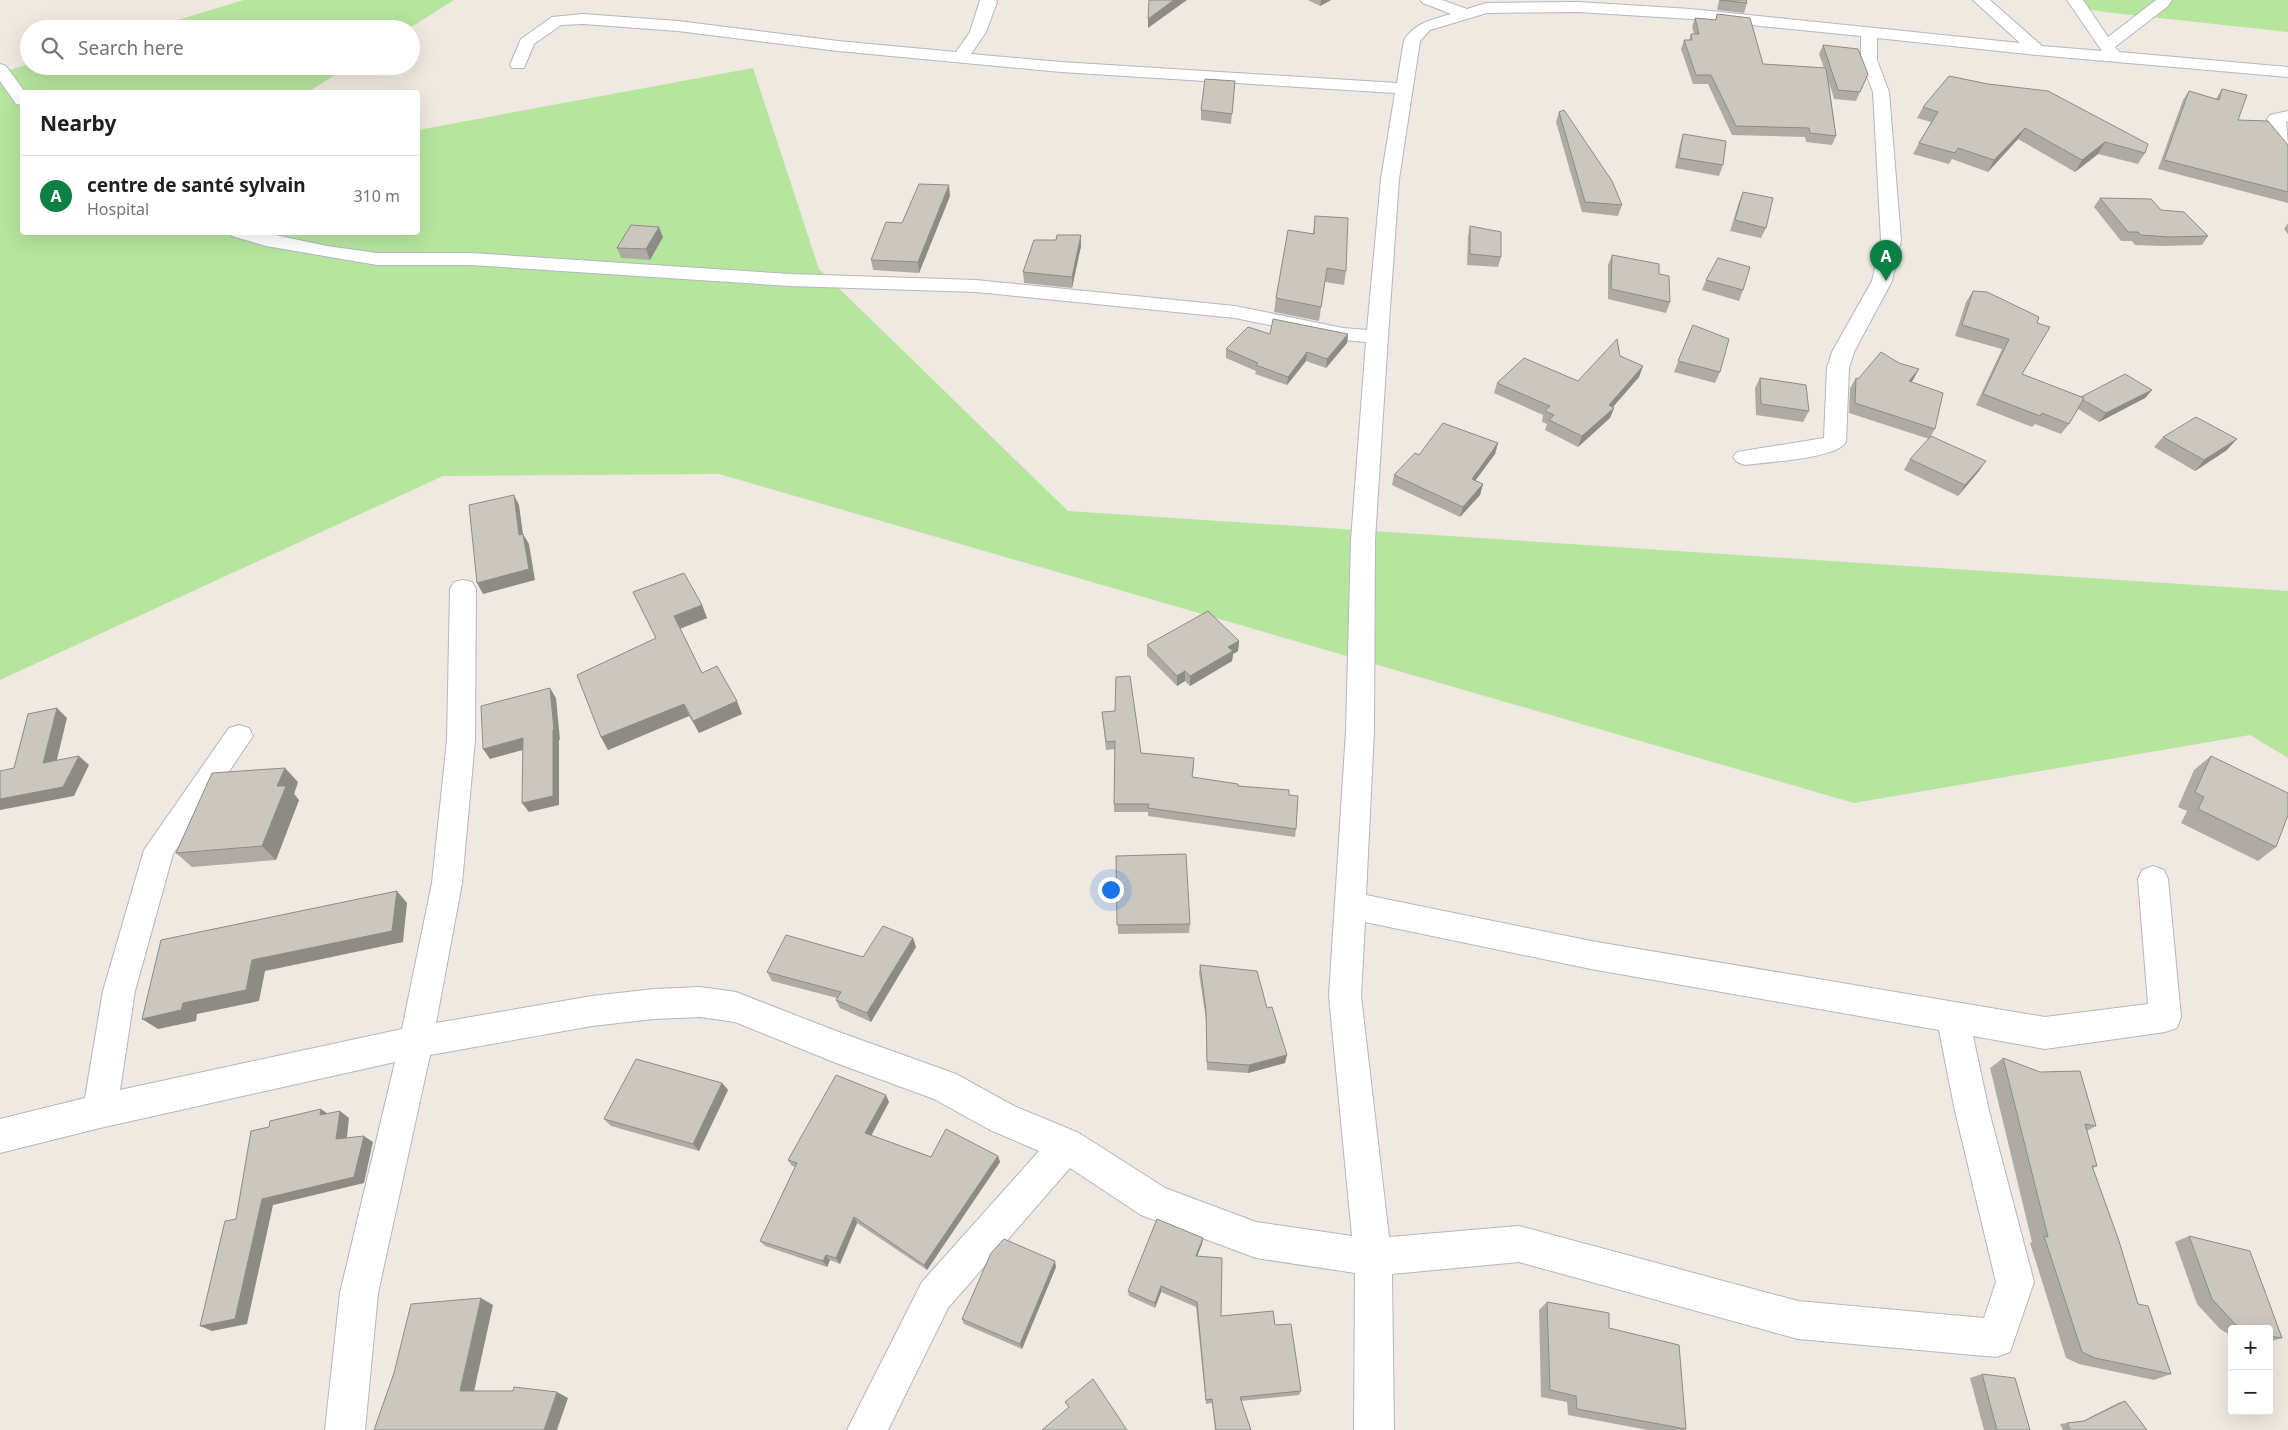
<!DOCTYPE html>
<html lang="en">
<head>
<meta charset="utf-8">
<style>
  :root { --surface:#fff; --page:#f6f6f6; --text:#202124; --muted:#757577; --line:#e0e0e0; --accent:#0b8043 }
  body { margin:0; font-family:"Noto Sans",sans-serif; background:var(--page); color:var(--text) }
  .controls { position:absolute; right:15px; bottom:15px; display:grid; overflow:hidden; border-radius:5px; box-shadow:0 5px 20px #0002 }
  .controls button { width:45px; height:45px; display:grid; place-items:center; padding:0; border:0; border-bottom:1px solid var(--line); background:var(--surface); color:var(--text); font:25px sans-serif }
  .you { position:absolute; left:1110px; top:889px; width:18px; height:18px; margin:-12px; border:4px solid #fff; border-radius:50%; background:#1a73e8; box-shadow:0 0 0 8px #1a73e833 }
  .badge { display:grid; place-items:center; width:32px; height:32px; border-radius:50%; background:var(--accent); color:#fff; font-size:16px; font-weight:700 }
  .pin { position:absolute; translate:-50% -41px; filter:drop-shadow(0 1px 2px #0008) }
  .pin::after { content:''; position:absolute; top:26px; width:18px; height:15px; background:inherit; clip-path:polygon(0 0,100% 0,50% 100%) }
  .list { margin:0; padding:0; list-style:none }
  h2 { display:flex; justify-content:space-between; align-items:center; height:65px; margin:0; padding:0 20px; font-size:21px }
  h2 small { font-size:16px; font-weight:400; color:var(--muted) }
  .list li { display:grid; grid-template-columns:32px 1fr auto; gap:15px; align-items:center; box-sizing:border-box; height:80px; padding:0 20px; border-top:1px solid var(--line) }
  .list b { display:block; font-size:19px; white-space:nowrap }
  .list p { margin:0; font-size:16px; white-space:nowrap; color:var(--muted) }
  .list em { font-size:16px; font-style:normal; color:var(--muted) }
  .icon { flex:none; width:28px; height:28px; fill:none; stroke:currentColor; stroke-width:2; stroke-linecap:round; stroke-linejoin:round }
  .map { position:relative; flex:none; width:2288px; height:1430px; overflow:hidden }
  .search { position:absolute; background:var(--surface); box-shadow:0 5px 20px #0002; left:20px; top:20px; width:400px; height:55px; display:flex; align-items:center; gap:12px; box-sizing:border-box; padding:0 18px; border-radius:28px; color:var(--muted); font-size:19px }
  .panel { position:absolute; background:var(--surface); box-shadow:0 5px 20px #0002; left:20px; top:90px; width:400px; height:145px; border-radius:5px }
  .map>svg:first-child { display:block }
  .green { fill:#b6e59e }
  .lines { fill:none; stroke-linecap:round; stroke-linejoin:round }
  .minor-casing { stroke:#b4b7c1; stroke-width:2 }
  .minor { fill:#fff; fill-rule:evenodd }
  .wall { fill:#afaba4 }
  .shaded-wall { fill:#8e8b86 }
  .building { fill:#cbc7bf; stroke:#8e8b86 }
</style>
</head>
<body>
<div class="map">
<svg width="2288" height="1430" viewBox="0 0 2288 1430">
  <rect width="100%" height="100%" fill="#efe9e1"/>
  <g class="green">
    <polygon points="244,0 454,0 408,29 148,29"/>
    <polygon points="2072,0 2288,0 2288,32 2104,12 2086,9"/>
    <polygon points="29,64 29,66 349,66 308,92 22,92 22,232 418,232 418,130 753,68 819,269 1068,511 2288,591 2288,758 2250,735 1854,803 719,474 443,476 0,680 0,73"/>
  </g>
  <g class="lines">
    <g class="minor-casing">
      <g id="minor">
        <path d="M980,0H996L997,2L986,32L971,54L1061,62L1397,83L1404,40C1416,22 1432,20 1451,14L1423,3L1420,0H1442L1467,9L1486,3L1578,2L1691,9L2020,43L1973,0H1990L2042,46L2102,51L2067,0H2083L2108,37L2156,0H2172L2168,6L2115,47L2119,52L2288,67V77L2037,55L1877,38V60L1889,92L1901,240L1892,281L1854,352L1849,368L1846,442C1836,459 1766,462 1745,465L1737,462L1733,457L1737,452L1824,438L1827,368L1832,352L1872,281L1881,240L1873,92L1861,60V36L1691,19L1578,12L1487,13L1430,30L1420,41L1399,179L1388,337L1375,540L1374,731L1366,895L1591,941L2045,1017L2148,1004L2138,879L2142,870L2153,866L2164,870L2168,879L2181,1017L2177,1028L2165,1032L2045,1049L1973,1036L1989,1111L2034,1282L2010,1352L1996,1357L1798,1339L1519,1262L1392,1274L1394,1430H1354L1355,1273L1256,1258L1141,1215L1070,1168L948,1308L888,1430H847L922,1282L1039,1151L990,1130L934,1099L836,1063L735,1022L700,1017L654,1019L592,1026L430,1055L378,1293L365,1430H325L340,1293L395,1062L100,1128L0,1153V1119L85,1098L103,991L144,850L229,728L239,725L249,728L253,736L173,854L135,991L120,1090L402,1029L432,883L447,740L450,589L454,582L463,580L472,582L476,589L475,740L462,883L436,1023L592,996L654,989L700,987L736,992L836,1031L956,1074L1014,1106L1079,1133L1165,1188L1256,1222L1352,1236L1329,996L1346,731L1351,540L1366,342L1343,340L1235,318L976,292L790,286L471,265H377L266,246L232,236L230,232H261L327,246L377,253H471L790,274L976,280L1235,306L1343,328L1367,330L1381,179L1395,93L1061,72L838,51L678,31L583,24L561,25L534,44L524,68H512L510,65L521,39L552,17L583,14L678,21L838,41L956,52L970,32ZM1365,922L1591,969L1939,1030L1955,1111L1996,1282L1984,1318L1798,1301L1519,1226L1389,1237L1361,996Z"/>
        <polygon points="0,64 6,66 25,92 22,92 22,105 16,104 0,81"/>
        <polygon points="2288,111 2288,121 2286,122 2288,144 2282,143 2267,119 2270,115"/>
      </g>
    </g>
    <use href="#minor" class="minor"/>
  </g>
  <g class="wall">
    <polygon points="1308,0 1331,0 1320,6"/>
    <polygon points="1719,0 1746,0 1747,3 1744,13 1717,10"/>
    <polygon points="1717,14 1763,64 1824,68 1819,54 1823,45 1868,74 1856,101 1834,99 1829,82 1836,136 1832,145 1806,142 1805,137 1732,135 1708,84 1693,84 1681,49 1684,40 1689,40 1691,34 1694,34 1692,27 1695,18 1715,20"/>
    <polygon points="1949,76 2145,153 2138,164 2098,154 2075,172 2018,139 1988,172 1952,159 1949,164 1913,154 1919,143 1931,122 1917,118 1923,107"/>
    <polygon points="1235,81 1231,124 1201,120 1201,110"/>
    <polygon points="2222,89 2238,120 2288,145 2288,203 2158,169 2183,100 2189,91 2216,99"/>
    <polygon points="1559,112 1622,205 1618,216 1582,212 1556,122"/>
    <polygon points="1683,134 1723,165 1719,176 1675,168 1680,144"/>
    <polygon points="1743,192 1766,228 1761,238 1730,231 1739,202"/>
    <polygon points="950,196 919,273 873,270 871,260"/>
    <polygon points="2100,198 2161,210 2208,236 2202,245 2163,246 2135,245 2132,241 2121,241 2094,207"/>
    <polygon points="1315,216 1346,271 1344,285 1325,282 1319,321 1274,312 1276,298 1313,234"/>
    <polygon points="2288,223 2288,234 2284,229"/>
    <polygon points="1470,226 1501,257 1498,267 1467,265 1468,236"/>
    <polygon points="663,237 650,260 621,258 617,248"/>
    <polygon points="1081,246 1072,288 1024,283 1023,272"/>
    <polygon points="1612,255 1659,274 1670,302 1666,313 1608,299 1608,265"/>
    <polygon points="1706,280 1743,290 1739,301 1702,290"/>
    <polygon points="1973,291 2037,323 2022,374 2081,397 2152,390 2145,398 2099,422 2078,409 2069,424 2061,434 2035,424 2032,427 1976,405 2002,349 1955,336 1966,302"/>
    <polygon points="1693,325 1720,372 1715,383 1674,372"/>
    <polygon points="1270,334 1348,334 1347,343 1326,368 1306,361 1287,385 1255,374 1256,371 1226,358 1226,349"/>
    <polygon points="1620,356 1643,366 1639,377 1613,407 1614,408 1610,418 1578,447 1545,430 1547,424 1542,422 1543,415 1494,393 1497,383 1578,381"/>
    <polygon points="1760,378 1809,411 1803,422 1756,415 1755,388"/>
    <polygon points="1856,378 1858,379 1913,380 1911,382 1935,429 1929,439 1849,413 1850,388"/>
    <polygon points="2163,437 2227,450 2195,471 2154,447"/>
    <polygon points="1498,443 1495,454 1475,481 1483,484 1480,495 1460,517 1392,485 1394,475 1419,455"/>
    <polygon points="1910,459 1979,471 1958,496 1904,470"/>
    <polygon points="633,592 702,605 707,618 680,629 702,673 742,714 699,733 689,716 608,750 601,737 656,638"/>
    <polygon points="1239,641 1238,651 1233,654 1232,661 1190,686 1185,681 1177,686 1147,656 1147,645"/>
    <polygon points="1102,712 1141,753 1194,766 1192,778 1289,795 1296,829 1295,837 1148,816 1148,812 1114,812 1115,749 1106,750"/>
    <polygon points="2211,756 2276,847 2258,861 2181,823 2187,811 2178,807 2194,770"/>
    <polygon points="298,782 294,794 299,800 276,860 192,867 176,853"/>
    <polygon points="1116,856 1190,924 1189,933 1118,934"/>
    <polygon points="913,938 916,947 871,1022 840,1008 836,1000 837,998 772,981 767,972 863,957"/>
    <polygon points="1200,965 1285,1063 1248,1073 1207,1070 1206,1020 1199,973"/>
    <polygon points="2003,1058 2096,1126 2087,1131 2097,1166 2093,1168 2138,1304 2171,1374 2154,1380 2079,1364 2066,1358 2030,1243 2032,1242 1990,1068"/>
    <polygon points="722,1083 728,1090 699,1151 611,1126 604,1119"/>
    <polygon points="889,1102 871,1135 931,1157 998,1156 1000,1162 927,1270 857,1223 840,1264 830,1260 827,1267 765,1246 760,1241 795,1167 792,1166 788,1160"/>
    <polygon points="2189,1236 2282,1338 2269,1342 2269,1329 2232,1329 2232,1336 2220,1329 2197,1304 2175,1242"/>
    <polygon points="1203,1238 1202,1244 1197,1256 1221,1316 1275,1325 1301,1391 1299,1395 1241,1401 1251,1430 1215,1430 1212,1403 1206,1404 1196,1307 1161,1292 1155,1308 1129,1296 1128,1291"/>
    <polygon points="1056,1267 1022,1349 964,1324 962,1319"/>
    <polygon points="1547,1302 1609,1328 1686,1429 1684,1430 1648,1430 1568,1415 1567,1402 1541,1397 1539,1310"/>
    <polygon points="1982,1374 2030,1430 1984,1430 1970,1378"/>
    <polygon points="2125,1401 2147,1430 2063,1430 2060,1424 2067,1423 2081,1422 2118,1403"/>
  </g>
  <g class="shaded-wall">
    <polygon points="1174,0 1187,0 1148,28 1148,19"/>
    <polygon points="1321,0 1331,0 1320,6"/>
    <polygon points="2025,128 2018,139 1988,172 1994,160"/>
    <polygon points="2105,142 2098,154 2075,172 2082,160"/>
    <polygon points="949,185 950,196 919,273 918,262"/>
    <polygon points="659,227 663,237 650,260 646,249"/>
    <polygon points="1081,235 1081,246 1072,288 1072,277"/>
    <polygon points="1348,334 1347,343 1326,368 1327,359"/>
    <polygon points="1307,352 1306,361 1287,385 1288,377"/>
    <polygon points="1643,366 1639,377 1605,416 1614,408 1610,418 1578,447 1582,436"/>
    <polygon points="1919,369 1913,380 1903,391 1909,381"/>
    <polygon points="2152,390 2145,398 2099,422 2106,413"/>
    <polygon points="2237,439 2227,450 2195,471 2204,460"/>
    <polygon points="1498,443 1495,454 1469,489 1472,479"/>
    <polygon points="1986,461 1979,471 1958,496 1965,485"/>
    <polygon points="1483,484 1480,495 1460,517 1463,507"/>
    <polygon points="514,495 519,505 523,534 529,544 535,580 483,594 477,583 519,535"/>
    <polygon points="702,605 707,618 679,629 674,616"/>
    <polygon points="1239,641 1238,651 1233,654 1232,661 1190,686 1190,676 1228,647"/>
    <polygon points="1185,671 1185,681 1177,686 1177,676"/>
    <polygon points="550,688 556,698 560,740 559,740 559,805 529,812 522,803"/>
    <polygon points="737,701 742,714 699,733 693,721"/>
    <polygon points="684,704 689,716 608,750 601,737"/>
    <polygon points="57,708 67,718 54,772 43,763"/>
    <polygon points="523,738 530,748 490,759 483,749"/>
    <polygon points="79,756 89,765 74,796 0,810 0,799"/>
    <polygon points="285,768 298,782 294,794 299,800 276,860 262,846 277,786"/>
    <polygon points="397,891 407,903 403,942 265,971 259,1001 197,1014 196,1021 158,1029 142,1019 183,1003 252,960"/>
    <polygon points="913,938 916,947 871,1022 867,1013"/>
    <polygon points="1287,1055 1285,1063 1248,1073 1249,1065"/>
    <polygon points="722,1083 728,1090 699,1151 693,1144"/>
    <polygon points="886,1095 889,1102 869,1140 865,1133"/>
    <polygon points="321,1109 331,1116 320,1115"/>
    <polygon points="340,1111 349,1118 346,1146 336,1139"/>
    <polygon points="364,1136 373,1142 364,1183 273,1205 247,1324 212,1331 200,1326 262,1199"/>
    <polygon points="998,1156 1000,1162 927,1270 924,1265"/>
    <polygon points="854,1217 857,1223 840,1264 836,1258"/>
    <polygon points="1203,1238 1202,1244 1195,1262 1196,1256"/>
    <polygon points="826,1255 830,1260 827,1267 823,1261"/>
    <polygon points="1055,1261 1056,1267 1022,1349 1020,1344"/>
    <polygon points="1161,1286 1161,1292 1155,1308 1155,1303"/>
    <polygon points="481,1298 493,1305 473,1396 460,1391"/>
    <polygon points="557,1392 568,1398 557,1430 544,1430"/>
  </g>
  <g class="building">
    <polygon points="1149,0 1174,0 1148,19"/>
    <polygon points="1720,0 1746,0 1747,3"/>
    <polygon points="1717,14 1750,18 1763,64 1826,68 1836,136 1810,133 1809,128 1736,126 1711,75 1696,75 1684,40 1692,40 1691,34 1699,34 1695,18 1716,20"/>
    <polygon points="1823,45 1858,49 1868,74 1860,92 1838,90"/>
    <polygon points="1949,76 1988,84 2048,91 2148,144 2145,153 2105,142 2082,160 2025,128 1994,160 1958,148 1955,153 1919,143 1938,112 1923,107"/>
    <polygon points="1205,79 1235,81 1232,114 1201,110"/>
    <polygon points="2222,89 2247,95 2238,120 2268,121 2288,145 2288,192 2164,160 2189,91 2219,100"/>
    <polygon points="1564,110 1612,181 1622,205 1585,202 1559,112"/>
    <polygon points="1683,134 1726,141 1723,165 1679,158"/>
    <polygon points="919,184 949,185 918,262 871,260 886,222 902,223"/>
    <polygon points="1743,192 1773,198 1766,228 1735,220"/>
    <polygon points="2100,198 2151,199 2161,210 2184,212 2208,236 2169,237 2141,235 2138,232 2128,232"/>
    <polygon points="1315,216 1348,218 1346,271 1327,268 1321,307 1276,298 1288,230 1314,234"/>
    <polygon points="631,225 659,227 646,249 617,248"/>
    <polygon points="1470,226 1501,232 1501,257 1470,254"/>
    <polygon points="1057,235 1081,235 1072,277 1023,272 1034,240 1056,240"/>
    <polygon points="1612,255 1659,264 1659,274 1669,276 1670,302 1611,289"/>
    <polygon points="1718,258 1750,267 1743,290 1706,280"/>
    <polygon points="1973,291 1987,292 2039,317 2037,323 2050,327 2022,374 2084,398 2069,424 2042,413 2040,416 1983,394 2009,339 1962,325"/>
    <polygon points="1273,319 1348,334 1327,359 1307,352 1288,377 1256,365 1258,363 1226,349 1248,327 1270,334"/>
    <polygon points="1693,325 1729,339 1720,372 1678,361"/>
    <polygon points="1617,339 1620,356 1643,366 1609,405 1614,408 1582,436 1549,420 1554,415 1545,411 1550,406 1497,383 1524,358 1578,381"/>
    <polygon points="1881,352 1899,363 1919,369 1909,381 1943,393 1935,429 1855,403 1856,378 1858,379"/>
    <polygon points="2125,374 2152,390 2106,413 2083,400 2084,398 2081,397"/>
    <polygon points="1760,378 1806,385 1809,411 1761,404"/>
    <polygon points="2196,417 2237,439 2204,460 2163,437"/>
    <polygon points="1443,423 1498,443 1472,479 1483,484 1463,507 1394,475 1415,453 1419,455"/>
    <polygon points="1931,436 1986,461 1965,485 1910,459"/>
    <polygon points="514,495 519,535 523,534 529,569 477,583 469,505"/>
    <polygon points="684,573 702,605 674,616 702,673 717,666 737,701 693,721 684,704 601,737 577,675 656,638 633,592"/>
    <polygon points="1208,611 1239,641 1228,647 1233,651 1190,676 1185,671 1177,676 1147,645"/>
    <polygon points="1130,676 1141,753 1194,758 1192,777 1238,784 1238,786 1289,790 1289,795 1298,796 1296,829 1148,808 1149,804 1114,804 1115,741 1106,742 1102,712 1115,711 1116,677"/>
    <polygon points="550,688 554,730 553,730 553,796 522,803 523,738 483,749 481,706"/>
    <polygon points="57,708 43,763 79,756 63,787 0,799 0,771 14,768 28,714"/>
    <polygon points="2211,756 2288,793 2288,815 2276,847 2198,809 2204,797 2195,792"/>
    <polygon points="285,768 277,786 286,786 262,846 176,853 212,773"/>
    <polygon points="1186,854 1190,924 1117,925 1116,856"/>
    <polygon points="397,891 392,931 252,960 246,990 183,1003 181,1010 142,1019 161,940"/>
    <polygon points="883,926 913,938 867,1013 836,1000 841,992 767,972 786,935 863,957"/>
    <polygon points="1200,965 1257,971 1267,1008 1272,1007 1287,1055 1249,1065 1207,1062 1206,1011"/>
    <polygon points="2003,1058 2040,1072 2080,1071 2096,1126 2085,1124 2097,1166 2092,1166 2119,1241 2138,1304 2148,1306 2171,1374 2095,1358 2082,1352 2044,1236 2048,1237"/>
    <polygon points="636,1059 722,1083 693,1144 604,1119"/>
    <polygon points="836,1075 886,1095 865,1133 931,1157 946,1129 998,1156 924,1265 854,1217 836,1258 826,1255 823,1261 760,1241 797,1163 788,1160"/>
    <polygon points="321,1109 320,1115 340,1111 336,1139 364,1136 354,1177 262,1199 235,1319 200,1326 225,1221 236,1219 251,1131 269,1127 270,1121"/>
    <polygon points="1157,1219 1203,1238 1196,1256 1222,1258 1221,1316 1273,1311 1275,1325 1291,1324 1301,1391 1240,1397 1251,1430 1216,1430 1212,1399 1206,1400 1197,1302 1161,1286 1155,1303 1128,1291"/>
    <polygon points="2189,1236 2250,1251 2282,1338 2269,1336 2269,1329 2244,1329 2235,1324 2212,1299"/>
    <polygon points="1004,1239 1055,1261 1020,1344 962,1319 991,1253"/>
    <polygon points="481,1298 460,1391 513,1391 514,1387 557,1392 544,1430 374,1430 394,1373 411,1304"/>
    <polygon points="1547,1302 1609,1313 1609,1328 1679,1345 1686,1429 1577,1409 1576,1396 1550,1390"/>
    <polygon points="1982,1374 2015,1378 2030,1430 1997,1430"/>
    <polygon points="1093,1379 1127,1430 1042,1430 1069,1407 1065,1402"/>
    <polygon points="2125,1401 2147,1430 2070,1430 2067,1423 2084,1421"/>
  </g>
</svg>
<div class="controls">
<button>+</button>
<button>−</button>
</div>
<div class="you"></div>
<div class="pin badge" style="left:1886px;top:281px">A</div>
<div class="search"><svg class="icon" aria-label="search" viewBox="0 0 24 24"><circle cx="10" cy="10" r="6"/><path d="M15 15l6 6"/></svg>Search here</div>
<section class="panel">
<h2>Nearby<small></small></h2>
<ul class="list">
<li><span class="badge">A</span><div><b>centre de santé sylvain</b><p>Hospital</p></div><em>310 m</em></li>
</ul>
</section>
</div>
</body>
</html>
